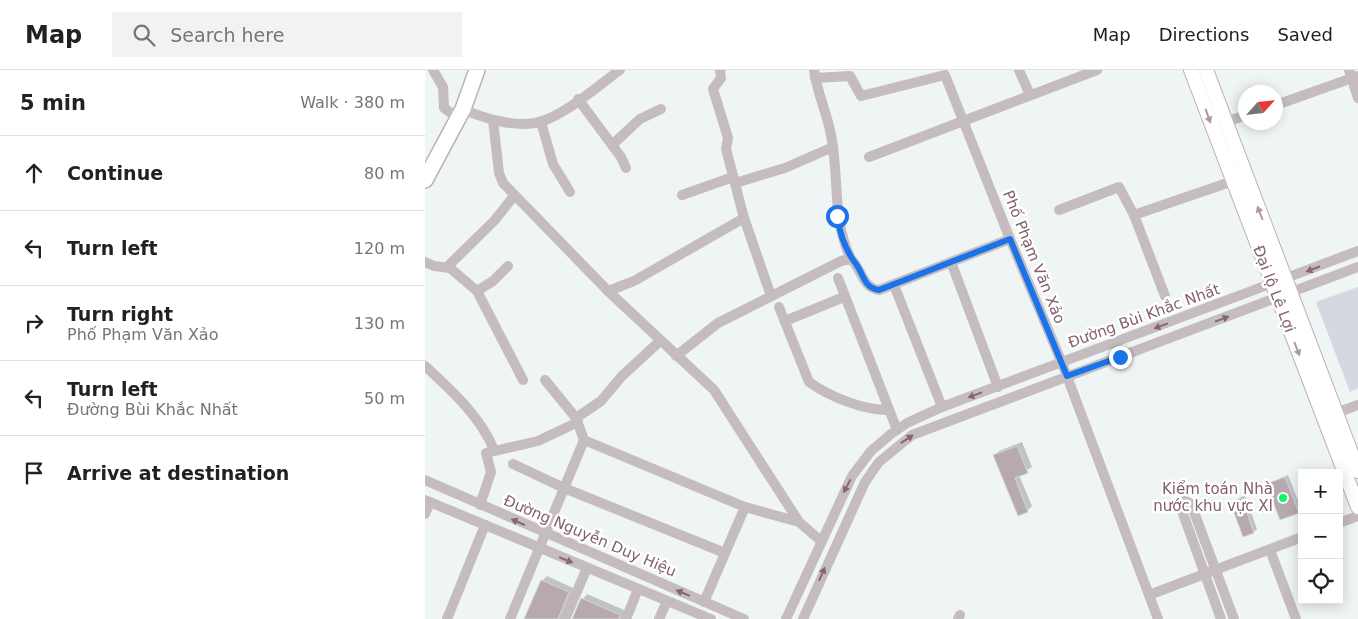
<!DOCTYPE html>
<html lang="en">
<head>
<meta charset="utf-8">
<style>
  :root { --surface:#fff; --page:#f2f2f2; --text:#202124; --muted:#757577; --line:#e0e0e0 }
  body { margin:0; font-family:"DejaVu Sans",sans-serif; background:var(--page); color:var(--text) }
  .controls { position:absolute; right:15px; bottom:15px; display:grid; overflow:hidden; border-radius:0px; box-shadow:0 2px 12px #0003 }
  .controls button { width:45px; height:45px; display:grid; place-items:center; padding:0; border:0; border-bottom:1px solid var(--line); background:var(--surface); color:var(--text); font:25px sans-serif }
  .compass { position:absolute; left:813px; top:15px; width:45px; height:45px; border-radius:50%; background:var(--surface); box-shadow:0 2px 12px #0003; rotate:63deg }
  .stop { position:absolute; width:15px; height:15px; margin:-11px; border:4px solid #1a73e8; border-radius:50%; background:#fff }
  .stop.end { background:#1a73e8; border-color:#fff; box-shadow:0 1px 5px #0008 }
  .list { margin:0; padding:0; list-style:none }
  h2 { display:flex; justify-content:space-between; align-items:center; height:65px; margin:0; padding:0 20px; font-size:21px }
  h2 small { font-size:16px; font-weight:400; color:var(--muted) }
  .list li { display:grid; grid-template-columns:32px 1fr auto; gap:15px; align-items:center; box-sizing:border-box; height:75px; padding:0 20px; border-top:1px solid var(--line) }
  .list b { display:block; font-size:19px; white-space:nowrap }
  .list p { margin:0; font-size:16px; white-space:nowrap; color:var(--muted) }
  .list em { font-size:16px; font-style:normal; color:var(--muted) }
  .icon { flex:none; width:28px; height:28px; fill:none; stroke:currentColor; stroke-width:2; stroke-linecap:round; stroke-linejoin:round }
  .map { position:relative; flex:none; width:933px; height:549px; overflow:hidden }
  header { display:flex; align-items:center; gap:30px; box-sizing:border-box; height:70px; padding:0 25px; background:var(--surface); border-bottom:1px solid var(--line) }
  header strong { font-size:24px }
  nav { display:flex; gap:28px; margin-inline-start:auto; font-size:18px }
  .search { width:350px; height:45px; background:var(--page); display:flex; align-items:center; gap:12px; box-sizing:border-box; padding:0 18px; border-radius:0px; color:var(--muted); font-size:19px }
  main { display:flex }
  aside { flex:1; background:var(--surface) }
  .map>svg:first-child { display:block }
  .green { fill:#d5d8e1 }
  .shadow { fill:#0003 }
  .building { fill:#b8a9af; stroke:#d2d5d5 }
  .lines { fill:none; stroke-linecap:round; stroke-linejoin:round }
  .major-casing { stroke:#bbb1b5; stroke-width:16 }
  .highway-casing { stroke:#b9b1b4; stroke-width:18 }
  .minor { stroke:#c5bcbf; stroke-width:10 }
  .major { stroke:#fff; stroke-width:14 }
  .highway { stroke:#fff; stroke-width:15 }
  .oneway { fill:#af98a1 }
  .oneway2 { fill:#876572 }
  .route { stroke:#1a73e8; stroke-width:6 }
  .poi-dot { fill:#0ff567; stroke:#fff; stroke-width:2 }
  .labels { text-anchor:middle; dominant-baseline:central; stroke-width:5; stroke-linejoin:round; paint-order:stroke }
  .street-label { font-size:15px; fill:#84606e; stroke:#fff }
  .poi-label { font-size:15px; fill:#84606e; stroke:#fff; text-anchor:end }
</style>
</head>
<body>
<header>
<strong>Map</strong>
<div class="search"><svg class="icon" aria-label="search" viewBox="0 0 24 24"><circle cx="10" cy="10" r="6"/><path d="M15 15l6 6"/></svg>Search here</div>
<nav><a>Map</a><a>Directions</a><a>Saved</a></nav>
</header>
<main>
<aside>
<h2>5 min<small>Walk · 380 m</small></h2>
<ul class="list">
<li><svg class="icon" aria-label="ahead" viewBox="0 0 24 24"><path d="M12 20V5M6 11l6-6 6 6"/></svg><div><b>Continue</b></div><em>80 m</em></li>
<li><svg class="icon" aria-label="left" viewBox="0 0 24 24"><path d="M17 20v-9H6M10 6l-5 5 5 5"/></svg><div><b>Turn left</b></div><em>120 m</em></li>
<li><svg class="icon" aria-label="right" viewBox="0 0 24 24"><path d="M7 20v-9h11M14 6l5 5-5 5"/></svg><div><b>Turn right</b><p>Phố Phạm Văn Xảo</p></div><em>130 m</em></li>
<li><svg class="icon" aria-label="left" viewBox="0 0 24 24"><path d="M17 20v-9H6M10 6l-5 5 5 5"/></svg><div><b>Turn left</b><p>Đường Bùi Khắc Nhất</p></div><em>50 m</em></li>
<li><svg class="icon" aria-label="arrive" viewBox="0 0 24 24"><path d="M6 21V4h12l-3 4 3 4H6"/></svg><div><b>Arrive at destination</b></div></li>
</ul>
</aside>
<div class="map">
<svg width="933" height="549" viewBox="0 0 933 549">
  <rect width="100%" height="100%" fill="#eff4f4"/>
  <polygon class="green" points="933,217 933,318 925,322 891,232"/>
  <g class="shadow">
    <polygon points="597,372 607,397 594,405 607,436 602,441 570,385 574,381"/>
    <polygon points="863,405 876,438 873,442 843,414"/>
    <polygon points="820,425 832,459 829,462 807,432"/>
    <polygon points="122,506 148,518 135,549 101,549 117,511"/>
    <polygon points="162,524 199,540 201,549 149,549 158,529"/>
  </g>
  <g class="building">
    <polygon points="592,376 603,403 590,408 603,442 593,446 568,385"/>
    <polygon points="860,407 874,443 855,450 841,414"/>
    <polygon points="817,428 829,463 818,467 805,432"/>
    <polygon points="116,510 144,522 133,549 99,549"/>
    <polygon points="156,528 195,545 194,549 147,549"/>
  </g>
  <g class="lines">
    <g class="major-casing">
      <g id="major">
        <polyline points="766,0 933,437"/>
        <polyline points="781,0 933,401"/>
      </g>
    </g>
    <g class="highway-casing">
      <polyline id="highway" points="0,110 38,39 52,0"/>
    </g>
    <g class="minor">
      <polyline points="8,0 18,17 19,38 33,48"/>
      <polyline points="295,0 296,8 288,19 303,68 301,79 319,148 346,226"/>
      <path d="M389,0C392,21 399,36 404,56C416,102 405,145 426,189"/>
      <polyline points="594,0 605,25"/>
      <polyline points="924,0 933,28"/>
      <polyline points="390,8 425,6 436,26 520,5 585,169 637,293 733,549"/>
      <polyline points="153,29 196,87 201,98"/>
      <polyline points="851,35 933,6"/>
      <path d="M38,39C60,49 94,59 117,51C141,44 174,15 195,0"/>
      <polyline points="68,50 74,103 78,113 183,221 289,320 374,452 396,471"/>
      <polyline points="116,52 128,94 145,122"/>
      <polyline points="801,52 821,45"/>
      <polyline points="187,75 215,49 236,39"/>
      <polyline points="444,87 672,0"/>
      <polyline points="310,113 360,98 408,77"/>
      <polyline points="257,125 308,107"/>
      <polyline points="634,140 694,117 709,145"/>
      <polyline points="0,192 9,196 25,198 52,221 98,310"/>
      <polyline points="526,192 573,317"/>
      <polyline points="22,197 69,151 89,126"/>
      <polyline points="413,208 472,360"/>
      <polyline points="469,215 517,337"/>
      <polyline points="52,221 68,211 83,196"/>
      <polyline points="183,221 209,211 319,148"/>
      <polyline points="740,226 709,145 808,111"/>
      <path d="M354,237L384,312C405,327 438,340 463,340"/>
      <polyline points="360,251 419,227"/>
      <path d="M251,286L293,253L416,191L426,189C437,199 437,218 454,220L585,169"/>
      <path d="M0,296C26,320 56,347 69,380"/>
      <polyline points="911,343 933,335"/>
      <polyline points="151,348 176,331 197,306 235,271"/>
      <polyline points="159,370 320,437 374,452"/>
      <polyline points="88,394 139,418 300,483"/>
      <polyline points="0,410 319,549"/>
      <polyline points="0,430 286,549"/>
      <polyline points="55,435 66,402 61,383 113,371 153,352"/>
      <polyline points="0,444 5,432"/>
      <polyline points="914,453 933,446"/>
      <polyline points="845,480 871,549"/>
      <polyline points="724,525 877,467"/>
      <polyline points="279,532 320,437"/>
      <polyline points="22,549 60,455"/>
      <polyline points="85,549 159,370 151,348 120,310"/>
      <polyline points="140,549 162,498"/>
      <polyline points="201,549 213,519"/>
      <polyline points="234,549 242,531"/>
      <polyline points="361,549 427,406 446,381 466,364 482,353 517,337 933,181"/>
      <polyline points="378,549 440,412 454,392 487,365 933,197"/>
      <polyline points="533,549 535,545"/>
      <polyline points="796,549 756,438 759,430 766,434 809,549"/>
    </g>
    <use href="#major" class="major"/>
    <use href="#highway" class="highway"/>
  </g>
  <defs><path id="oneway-solid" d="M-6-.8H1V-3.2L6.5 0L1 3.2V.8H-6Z" transform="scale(1.25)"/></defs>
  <g class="oneway">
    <use href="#oneway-solid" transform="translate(783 46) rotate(70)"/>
    <use href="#oneway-solid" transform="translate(835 143) rotate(-111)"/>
    <use href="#oneway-solid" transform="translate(872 279) rotate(69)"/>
  </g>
  <g class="oneway2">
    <use href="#oneway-solid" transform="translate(888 199) rotate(159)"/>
    <use href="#oneway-solid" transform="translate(797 249) rotate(-20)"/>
    <use href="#oneway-solid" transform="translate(736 256) rotate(160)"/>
    <use href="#oneway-solid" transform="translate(550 325) rotate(160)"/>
    <use href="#oneway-solid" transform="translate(482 369) rotate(-33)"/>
    <use href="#oneway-solid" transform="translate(422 416) rotate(118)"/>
    <use href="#oneway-solid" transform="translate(93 452) rotate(-156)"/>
    <use href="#oneway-solid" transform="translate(141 490) rotate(22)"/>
    <use href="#oneway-solid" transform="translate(397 504) rotate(-66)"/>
    <use href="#oneway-solid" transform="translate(258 523) rotate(-157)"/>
  </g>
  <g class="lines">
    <path class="route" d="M412,146C415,165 420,180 431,194C439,205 439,218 454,220L585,169L642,306L695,287"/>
  </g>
  <circle class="poi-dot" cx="858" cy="428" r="5"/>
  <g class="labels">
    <g class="street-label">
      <text transform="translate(609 187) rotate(68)">Phố Phạm Văn Xảo</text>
      <text transform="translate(849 219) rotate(69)">Đại lộ Lê Lợi</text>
      <text transform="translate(719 246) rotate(-20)">Đường Bùi Khắc Nhất</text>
      <text transform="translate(165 466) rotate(23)">Đường Nguyễn Duy Hiệu</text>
    </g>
    <g class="poi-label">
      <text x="848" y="419">Kiểm toán Nhà<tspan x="848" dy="17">nước khu vực XI</tspan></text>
    </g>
  </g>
</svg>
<div class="controls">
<button>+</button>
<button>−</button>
<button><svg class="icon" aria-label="locate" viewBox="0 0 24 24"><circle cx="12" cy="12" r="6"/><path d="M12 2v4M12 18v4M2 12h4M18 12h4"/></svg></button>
</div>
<svg class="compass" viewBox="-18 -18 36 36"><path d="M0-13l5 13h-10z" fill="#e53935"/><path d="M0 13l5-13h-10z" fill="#757577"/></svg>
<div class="stop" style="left:412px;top:146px"></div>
<div class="stop end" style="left:695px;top:287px"></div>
</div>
</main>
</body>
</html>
